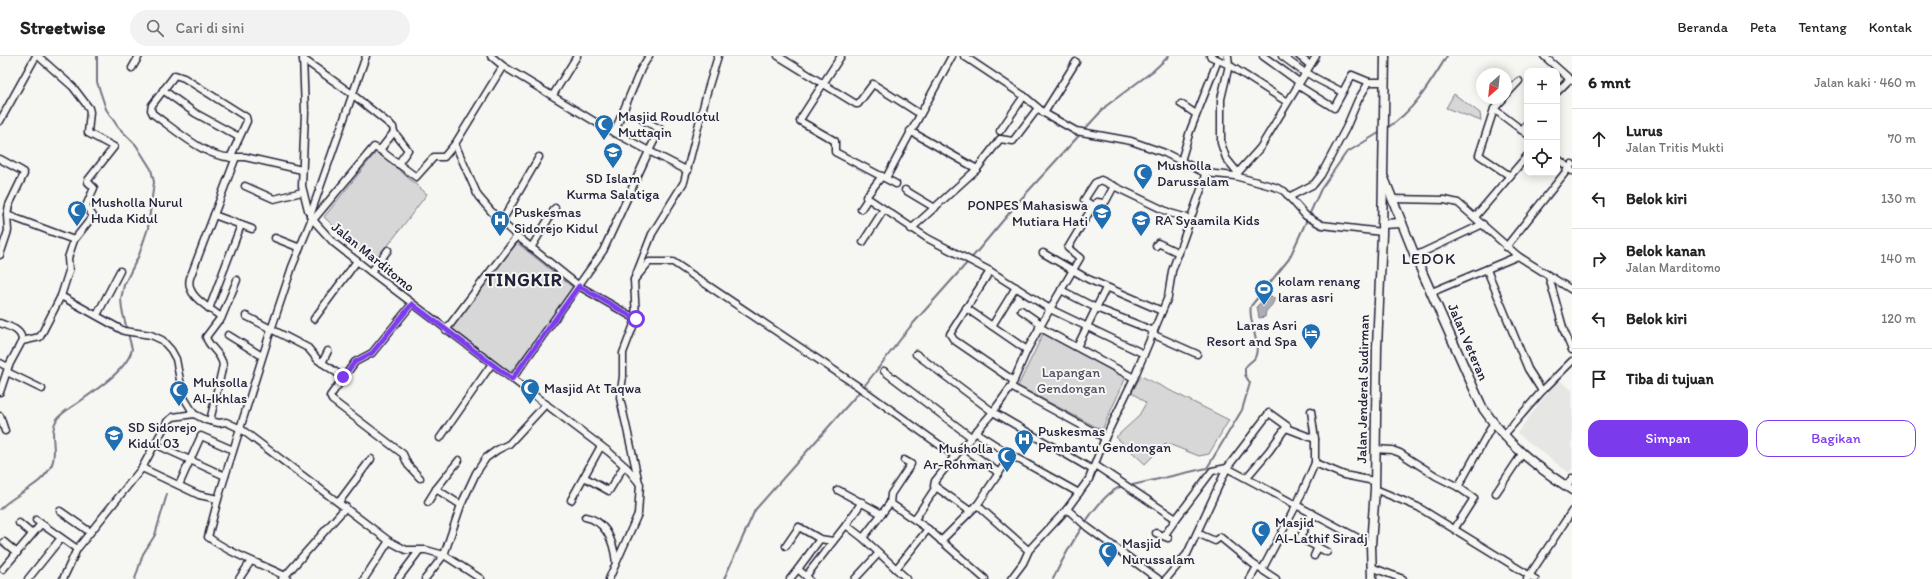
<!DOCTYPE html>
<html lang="id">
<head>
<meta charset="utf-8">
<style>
  :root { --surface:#fff; --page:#f2f2f2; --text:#222; --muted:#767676; --line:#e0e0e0; --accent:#7c3aed }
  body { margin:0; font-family:Itim,sans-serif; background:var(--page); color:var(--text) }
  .controls { position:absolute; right:12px; top:12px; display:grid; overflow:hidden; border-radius:8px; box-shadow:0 2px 10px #0003 }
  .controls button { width:36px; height:36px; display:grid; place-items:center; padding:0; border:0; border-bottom:1px solid var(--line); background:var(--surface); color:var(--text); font:20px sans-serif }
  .compass { position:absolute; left:1476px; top:12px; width:36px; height:36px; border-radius:50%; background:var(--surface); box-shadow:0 2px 10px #0003; rotate:207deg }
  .stop { position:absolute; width:12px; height:12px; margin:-9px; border:3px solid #7c3aed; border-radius:50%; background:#fff }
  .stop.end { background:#7c3aed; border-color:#fff; box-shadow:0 1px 4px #0008 }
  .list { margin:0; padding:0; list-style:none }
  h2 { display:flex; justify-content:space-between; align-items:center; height:52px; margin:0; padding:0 16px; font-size:17px }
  h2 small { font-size:13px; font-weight:400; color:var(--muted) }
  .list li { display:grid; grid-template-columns:26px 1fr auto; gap:12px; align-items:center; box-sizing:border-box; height:60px; padding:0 16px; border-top:1px solid var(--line) }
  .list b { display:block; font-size:15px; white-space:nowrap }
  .list p { margin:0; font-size:13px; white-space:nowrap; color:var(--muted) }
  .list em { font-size:13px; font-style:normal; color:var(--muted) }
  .actions { display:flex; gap:8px; padding:12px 16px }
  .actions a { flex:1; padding:9px 0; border:1px solid var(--accent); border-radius:12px; text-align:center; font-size:14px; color:var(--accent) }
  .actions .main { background:var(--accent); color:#fff }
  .icon { flex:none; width:22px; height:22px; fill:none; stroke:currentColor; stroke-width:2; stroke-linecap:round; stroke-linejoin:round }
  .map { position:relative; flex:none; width:1572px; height:523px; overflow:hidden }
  header { display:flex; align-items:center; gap:24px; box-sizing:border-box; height:56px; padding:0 20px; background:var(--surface); border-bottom:1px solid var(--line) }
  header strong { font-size:19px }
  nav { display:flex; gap:22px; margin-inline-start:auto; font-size:14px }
  .search { width:280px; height:36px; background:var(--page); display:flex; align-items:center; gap:10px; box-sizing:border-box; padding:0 14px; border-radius:22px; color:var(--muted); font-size:15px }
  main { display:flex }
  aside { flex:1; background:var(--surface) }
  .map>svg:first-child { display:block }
  .built { fill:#e6e6e4 }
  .green { fill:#d7d7d7; stroke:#7c7c89 }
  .water { fill:#adadb3; stroke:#757583 }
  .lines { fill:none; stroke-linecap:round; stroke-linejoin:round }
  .stream { stroke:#757583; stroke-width:2 }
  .minor-casing { stroke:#22223b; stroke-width:9 }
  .major-casing { stroke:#22223b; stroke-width:11 }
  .minor { stroke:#f6f6f2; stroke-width:6 }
  .major { stroke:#f6f6f2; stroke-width:8 }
  .route { stroke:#7c3aed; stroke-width:5 }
  .labels { text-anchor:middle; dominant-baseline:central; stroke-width:4; stroke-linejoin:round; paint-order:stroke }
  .poi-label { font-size:14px; fill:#22223b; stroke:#f6f6f2; text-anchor:start }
  .street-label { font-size:14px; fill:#22223b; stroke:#f6f6f2 }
  .park-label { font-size:14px; fill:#4f4f62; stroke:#f6f6f2 }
  .quarter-label { font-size:16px; letter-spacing:1px; fill:#22223b; stroke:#f6f6f2 }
  .district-label { font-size:18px; font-weight:bold; letter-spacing:1px; fill:#22223b; stroke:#f6f6f2 }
</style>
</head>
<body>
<header>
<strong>Streetwise</strong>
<div class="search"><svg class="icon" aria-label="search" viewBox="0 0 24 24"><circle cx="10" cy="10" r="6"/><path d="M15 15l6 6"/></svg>Cari di sini</div>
<nav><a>Beranda</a><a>Peta</a><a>Tentang</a><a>Kontak</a></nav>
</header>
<main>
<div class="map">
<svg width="1572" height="523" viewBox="0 0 1572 523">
  <rect width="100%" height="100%" fill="#f6f6f2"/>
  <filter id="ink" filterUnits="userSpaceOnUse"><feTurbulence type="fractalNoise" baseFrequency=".025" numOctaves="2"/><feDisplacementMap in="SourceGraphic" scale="8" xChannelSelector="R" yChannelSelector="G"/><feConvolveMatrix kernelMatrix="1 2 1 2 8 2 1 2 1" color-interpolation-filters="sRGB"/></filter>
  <g filter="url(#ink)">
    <polygon class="built" points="1558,323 1572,334 1572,413 1569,417 1517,377"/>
    <g class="green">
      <polygon points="1454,38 1480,57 1481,65 1446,52"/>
      <polygon points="377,95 427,138 374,208 324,161"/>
      <polygon points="517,187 575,233 509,318 450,272"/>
      <polygon points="1044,276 1127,319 1102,374 1018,330"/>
      <polygon points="1141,320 1229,364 1209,398 1199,400 1166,387 1145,408 1116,381 1138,361 1146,347 1132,336"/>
    </g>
    <path class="water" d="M1269,239L1274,242C1275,246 1270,252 1266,255L1265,261L1259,262L1257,250Z"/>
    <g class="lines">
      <g class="stream">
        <path d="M1387,72C1414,55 1431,26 1447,0"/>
        <path d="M1128,430L1207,412L1242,354L1250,327L1245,319V312C1247,308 1251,306 1254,303C1263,290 1247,264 1251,250L1289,203L1321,133L1346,97L1382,75"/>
        <path d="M0,453C15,437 43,430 52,408C58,393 48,377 57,363C62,356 72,351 79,346C95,335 128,313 132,293L122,254L121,243L124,229L139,199L148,172L154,126L151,113L136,89L118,71L106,53L97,26V0"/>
        <polyline points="135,523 143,498 155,479 167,438"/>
        <polyline points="724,523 755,454 862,333 910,271 975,198 1021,143 1106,50 1153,15 1169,0"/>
        <path d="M1053,523C1064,500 1098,436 1123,430"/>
      </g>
      <g class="minor-casing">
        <g id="minor">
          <polyline points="38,0 73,31 89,52 90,56 88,77 114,91 88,124 88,126 94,132 86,150 93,160 74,184 68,202 69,215 61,240"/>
          <polyline points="303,0 305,56 302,130 308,154 313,164 334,187 371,216 609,396 627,412 640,428 638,458 609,523"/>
          <polyline points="491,0 503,10 602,70 649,95 603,195 512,323"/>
          <polyline points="778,0 856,48 858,48 873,28 920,58"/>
          <polyline points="841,0 801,62 800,65 835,85 835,96 896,128"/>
          <polyline points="964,0 1024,40 1044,57 1076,75 1131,85 1165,97 1205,117 1235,120 1275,131 1284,135 1306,160 1322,169 1382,176"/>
          <polyline points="1210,0 1229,9 1287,46"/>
          <polyline points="1228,0 1229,9 1221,43 1221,87 1226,102 1238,117"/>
          <polyline points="1263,0 1299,26"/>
          <polyline points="1282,0 1305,17"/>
          <polyline points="1299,0 1310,9"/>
          <polyline points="1544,0 1572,25"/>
          <polyline points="303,3 352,38 393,71 394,76 408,94 398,108"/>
          <polyline points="503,10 455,88 478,140 496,161 517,180 579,230 636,263"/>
          <polyline points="132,12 139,0"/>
          <path d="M1306,16C1318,25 1329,28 1342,36"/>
          <polyline points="1297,29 1334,52 1352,19 1369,26"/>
          <polyline points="163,34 195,57 239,81"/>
          <polyline points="1557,36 1570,23"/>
          <polyline points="553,39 577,0"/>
          <polyline points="1506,39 1519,25"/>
          <polyline points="1504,42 1494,53 1527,78"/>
          <polyline points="1181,48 1196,58"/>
          <polyline points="1494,53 1479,99 1510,120"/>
          <polyline points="1044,57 1076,6"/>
          <polyline points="643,64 660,73 649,95 688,115"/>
          <polyline points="0,65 36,0"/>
          <polyline points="1521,74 1527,68"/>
          <polyline points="910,75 977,113 911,173"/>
          <polyline points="1000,75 1024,40"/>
          <polyline points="614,77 641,13 649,0"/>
          <polyline points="380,94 394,76"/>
          <path d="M230,102L247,65L246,61L184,22L175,19L152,49L151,54L153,58C176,74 209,105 236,101"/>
          <polyline points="1557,102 1572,115"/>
          <polyline points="0,103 22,115 24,118 9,149 7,159 8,175 0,199"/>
          <polyline points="1181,105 1190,75 1218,4"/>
          <polyline points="977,113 1000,83 1013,85 1038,52"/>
          <polyline points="882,120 866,141 927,182 990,215 1050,253 1144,298"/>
          <polyline points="1235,120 1260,92 1316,0"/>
          <polyline points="886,122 952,0"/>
          <polyline points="245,130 274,143 302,136"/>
          <polyline points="905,134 935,152"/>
          <polyline points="1289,141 1314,128 1321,119 1346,72 1358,44 1369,26 1384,26"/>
          <polyline points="1392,143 1445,144 1458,147 1518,200 1572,234"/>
          <polyline points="1093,150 1084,144 1095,127 1101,124 1170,157 1191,163"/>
          <polyline points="861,153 867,144"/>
          <polyline points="7,159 74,184"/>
          <polyline points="214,159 252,173"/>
          <polyline points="310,160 366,0"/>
          <polyline points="1475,161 1527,100"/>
          <polyline points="313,164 374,91 380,94 416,121 434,101 444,101 455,88"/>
          <polyline points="502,165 539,101"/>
          <polyline points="275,182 300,192"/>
          <polyline points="863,186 883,155"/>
          <polyline points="1156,190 1158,187 1179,197"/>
          <polyline points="1506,191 1572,108"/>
          <polyline points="531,192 555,152"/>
          <polyline points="1043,197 1088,223 1162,255"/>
          <polyline points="1415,200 1483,168"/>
          <polyline points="1487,214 1528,313 1542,335"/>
          <polyline points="990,215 950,278 954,284 1014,325"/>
          <polyline points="371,216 388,194"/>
          <polyline points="1549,221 1564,275 1572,294"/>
          <polyline points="634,224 649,206 673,206 859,331 955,400 993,356 1011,331 1027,294 1050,253"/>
          <polyline points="1061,234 1096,252 1154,275"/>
          <polyline points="1432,236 1518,200"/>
          <polyline points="412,248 372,297 355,306 330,340 332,344 403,398 408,409 420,422"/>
          <polyline points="966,252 1027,294"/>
          <polyline points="209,253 241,169"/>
          <polyline points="1050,253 1080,202 1068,192 1093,150 1097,146 1104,147 1106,145 1114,130"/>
          <polyline points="1021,254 1041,268"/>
          <polyline points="97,259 120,215"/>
          <polyline points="246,260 308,292 318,304 343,321"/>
          <polyline points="221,263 237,224"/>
          <polyline points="314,263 357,205"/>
          <path d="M0,267C9,271 22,273 22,285"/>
          <polyline points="992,270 1016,231"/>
          <polyline points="1039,271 1134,322"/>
          <polyline points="446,274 517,180"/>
          <polyline points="1152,278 1197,298"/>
          <polyline points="228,279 262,300"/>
          <polyline points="1077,291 1106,232"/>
          <polyline points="916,298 993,356 1093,414"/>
          <polyline points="0,307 8,311 22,285 40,281 61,240 124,275 151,279 162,284 171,294 176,303 183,340 194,358 206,364 219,367 226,366 241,373 389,485 406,494 426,494 444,499 481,523"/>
          <polyline points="322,307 328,295"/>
          <polyline points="884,315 971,381"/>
          <polyline points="7,316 42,333"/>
          <polyline points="1011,331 1105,382"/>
          <polyline points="0,336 8,312"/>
          <polyline points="0,360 5,375"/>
          <path d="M210,365L223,309C221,296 209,292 206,281L221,261C209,251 185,240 190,222L236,101H245L302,114"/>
          <polyline points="1286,372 1315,383"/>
          <polyline points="975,376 1011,399 1079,437"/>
          <polyline points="1503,380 1542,335 1572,305"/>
          <polyline points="440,382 491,309"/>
          <polyline points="155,388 225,420"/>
          <polyline points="963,391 999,417"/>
          <polyline points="1375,393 1392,394 1400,397 1436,420 1458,431 1493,368"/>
          <polyline points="1315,407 1344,419 1374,425"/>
          <polyline points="1095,409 1176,463 1212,415 1227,412 1371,489"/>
          <polyline points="142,412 199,439 218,443 268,283 292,211 312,162"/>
          <polyline points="584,421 609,435 624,410"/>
          <polyline points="639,427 620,342 623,320 623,297 636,263 634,224 652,178 684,126 707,36 718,0"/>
          <polyline points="179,429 201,380 233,394"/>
          <polyline points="1567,430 1572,422"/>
          <polyline points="936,431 934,430 935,425 955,400"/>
          <polyline points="436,433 459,404"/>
          <polyline points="1375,433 1418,451 1535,523"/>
          <polyline points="838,434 882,458"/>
          <polyline points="1496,437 1522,398"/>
          <path d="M218,443L208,481C231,498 259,507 285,520L282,523"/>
          <polyline points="571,444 601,390"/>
          <polyline points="339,446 371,403"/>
          <polyline points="428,446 436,433 461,449"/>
          <polyline points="890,447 891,438 911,408 904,404"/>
          <polyline points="977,449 1028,494"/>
          <polyline points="1067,453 1087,471 1158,523"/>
          <polyline points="60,455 90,476"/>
          <polyline points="1312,457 1300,482 1327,496"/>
          <path d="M585,461C608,465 614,488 616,507"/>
          <polyline points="915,463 936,431 970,455"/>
          <polyline points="36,464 77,493"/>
          <polyline points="19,467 32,478"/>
          <polyline points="846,469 863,482 907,523"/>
          <polyline points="1455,472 1474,442 1458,431"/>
          <polyline points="1156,477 1168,482"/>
          <polyline points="1197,477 1215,485 1220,481 1253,508 1276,523"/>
          <polyline points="1164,480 1176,463"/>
          <polyline points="863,482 890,447 928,473 985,523"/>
          <polyline points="941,485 978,448 1011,399"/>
          <polyline points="4,486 17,497"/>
          <polyline points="786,490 799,471 820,483 833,485"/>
          <polyline points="1314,500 1318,491"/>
          <polyline points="1371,511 1403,523"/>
          <polyline points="3,513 41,468"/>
          <polyline points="896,513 928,473"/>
          <polyline points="1262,514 1297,448 1315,407 1315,383 1311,355"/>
          <polyline points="806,520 846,469 862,446"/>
          <polyline points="28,523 61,482"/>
          <polyline points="63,523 77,493 142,412 167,366 173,361 194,358"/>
          <polyline points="239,523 251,505"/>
          <polyline points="288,523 285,520 346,451"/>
          <polyline points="364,523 389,485"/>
          <polyline points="398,523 419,495"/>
          <polyline points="425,523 444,499 461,449 476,417 486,402 497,394 509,388 546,348"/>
          <polyline points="790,523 798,513"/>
          <polyline points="809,523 798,513 820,483"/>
          <polyline points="855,523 879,497"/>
          <polyline points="1011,523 1023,507 1029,494 1067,453 1089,423 1105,382 1134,322 1168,241 1172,215 1203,128 1205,117"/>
          <polyline points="1166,523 1187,498 1227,412 1269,357 1287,370 1269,395 1247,421"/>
          <polyline points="1250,523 1257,511"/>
          <polyline points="1527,523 1572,455"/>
        </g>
      </g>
      <g class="major-casing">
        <g id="major">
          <path d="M1384,122L1415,200L1482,351C1508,389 1534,409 1572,434"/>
          <polyline points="1382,168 1402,167"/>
          <polyline points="1372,523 1371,489 1375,433 1377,291 1382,178 1385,0"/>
        </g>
      </g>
      <use href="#minor" class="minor"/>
      <use href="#major" class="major"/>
    </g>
  </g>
  <g class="lines" filter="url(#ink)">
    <polyline class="route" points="343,321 355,306 372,297 412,248 512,323 579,230 636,263"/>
  </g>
  <defs>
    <g id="mosque-pin" transform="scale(1)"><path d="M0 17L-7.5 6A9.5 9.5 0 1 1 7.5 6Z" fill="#1f6fb2" stroke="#f6f6f2"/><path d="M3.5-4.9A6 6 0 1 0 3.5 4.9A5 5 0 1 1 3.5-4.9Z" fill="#fff"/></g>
    <g id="school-pin" transform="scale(1)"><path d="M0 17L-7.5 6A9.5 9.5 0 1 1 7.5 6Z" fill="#1f6fb2" stroke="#f6f6f2"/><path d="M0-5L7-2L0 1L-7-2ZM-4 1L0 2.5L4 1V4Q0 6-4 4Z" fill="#fff"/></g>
    <g id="hospital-pin" transform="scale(1)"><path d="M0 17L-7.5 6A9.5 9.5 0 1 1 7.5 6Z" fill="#1f6fb2" stroke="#f6f6f2"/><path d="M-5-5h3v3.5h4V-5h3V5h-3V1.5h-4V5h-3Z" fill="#fff"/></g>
    <g id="stadium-pin" transform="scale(1)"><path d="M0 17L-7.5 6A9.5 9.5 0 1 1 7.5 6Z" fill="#1f6fb2" stroke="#f6f6f2"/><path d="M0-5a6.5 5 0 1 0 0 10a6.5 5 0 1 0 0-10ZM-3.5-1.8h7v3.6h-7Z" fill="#fff"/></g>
    <g id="hotel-pin" transform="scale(1)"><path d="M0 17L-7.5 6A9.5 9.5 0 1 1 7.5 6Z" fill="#1f6fb2" stroke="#f6f6f2"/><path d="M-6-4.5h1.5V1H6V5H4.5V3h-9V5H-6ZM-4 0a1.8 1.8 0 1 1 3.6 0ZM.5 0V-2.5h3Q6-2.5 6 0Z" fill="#fff"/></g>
  </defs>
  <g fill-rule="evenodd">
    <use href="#mosque-pin" x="604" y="68"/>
    <use href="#school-pin" x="613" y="96"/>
    <use href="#mosque-pin" x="1143" y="117"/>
    <use href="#mosque-pin" x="77" y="154"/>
    <use href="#school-pin" x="1102" y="157"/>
    <use href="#hospital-pin" x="500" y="164"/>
    <use href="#school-pin" x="1141" y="164"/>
    <use href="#stadium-pin" x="1264" y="233"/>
    <use href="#hotel-pin" x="1311" y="277"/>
    <use href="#mosque-pin" x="530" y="332"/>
    <use href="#mosque-pin" x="179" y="334"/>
    <use href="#school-pin" x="114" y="379"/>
    <use href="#hospital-pin" x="1024" y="383"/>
    <use href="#mosque-pin" x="1007" y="400"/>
    <use href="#mosque-pin" x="1261" y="474"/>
    <use href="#mosque-pin" x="1108" y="495"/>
  </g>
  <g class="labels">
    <g class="poi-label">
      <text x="618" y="60">Masjid Roudlotul<tspan x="618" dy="16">Muttaqin</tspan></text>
      <text x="1157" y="109">Musholla<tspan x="1157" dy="16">Darussalam</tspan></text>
      <text x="613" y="122" text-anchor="middle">SD Islam<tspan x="613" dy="16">Kurma Salatiga</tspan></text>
      <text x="91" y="146">Musholla Nurul<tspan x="91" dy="16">Huda Kidul</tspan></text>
      <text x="1088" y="149" text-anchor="end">PONPES Mahasiswa<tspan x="1088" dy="16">Mutiara Hati</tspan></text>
      <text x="514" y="156">Puskesmas<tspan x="514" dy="16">Sidorejo Kidul</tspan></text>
      <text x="1155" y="164">RA Syaamila Kids</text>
      <text x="1278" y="225">kolam renang<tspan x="1278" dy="16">laras asri</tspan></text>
      <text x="1297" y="269" text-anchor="end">Laras Asri<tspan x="1297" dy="16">Resort and Spa</tspan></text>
      <text x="193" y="326">Muhsolla<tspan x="193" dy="16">Al-Ikhlas</tspan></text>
      <text x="544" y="332">Masjid At Taqwa</text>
      <text x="128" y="371">SD Sidorejo<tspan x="128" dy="16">Kidul 03</tspan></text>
      <text x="1038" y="375">Puskesmas<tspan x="1038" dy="16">Pembantu Gendongan</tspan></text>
      <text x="993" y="392" text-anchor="end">Musholla<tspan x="993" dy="16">Ar-Rohman</tspan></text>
      <text x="1275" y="466">Masjid<tspan x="1275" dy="16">Al-Lathif Siradj</tspan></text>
      <text x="1122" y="487">Masjid<tspan x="1122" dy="16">Nurussalam</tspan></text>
    </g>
    <g class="street-label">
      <text transform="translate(373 201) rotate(39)">Jalan Marditomo</text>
      <text transform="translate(1468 286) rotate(67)">Jalan Veteran</text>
      <text transform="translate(1363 333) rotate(-89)">Jalan Jenderal Sudirman</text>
    </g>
    <g class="park-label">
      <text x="1071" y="316">Lapangan<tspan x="1071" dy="16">Gendongan</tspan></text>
    </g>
    <g class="quarter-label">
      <text x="1429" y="202">LEDOK</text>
    </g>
    <g class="district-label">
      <text x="524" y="224">TINGKIR</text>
    </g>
  </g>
</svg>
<div class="controls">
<button>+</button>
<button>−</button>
<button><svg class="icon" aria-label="locate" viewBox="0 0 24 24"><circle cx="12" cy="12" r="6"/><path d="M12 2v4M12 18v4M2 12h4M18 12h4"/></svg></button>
</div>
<svg class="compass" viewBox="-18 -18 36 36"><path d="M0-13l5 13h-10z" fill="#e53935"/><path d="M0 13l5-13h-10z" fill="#767676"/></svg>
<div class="stop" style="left:636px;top:263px"></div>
<div class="stop end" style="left:343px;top:321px"></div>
</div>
<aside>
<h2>6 mnt<small>Jalan kaki · 460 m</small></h2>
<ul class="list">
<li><svg class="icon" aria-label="ahead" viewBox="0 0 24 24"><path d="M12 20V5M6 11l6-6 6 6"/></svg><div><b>Lurus</b><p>Jalan Tritis Mukti</p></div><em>70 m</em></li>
<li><svg class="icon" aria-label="left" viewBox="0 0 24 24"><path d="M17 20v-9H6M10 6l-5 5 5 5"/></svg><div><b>Belok kiri</b></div><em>130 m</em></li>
<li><svg class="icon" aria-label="right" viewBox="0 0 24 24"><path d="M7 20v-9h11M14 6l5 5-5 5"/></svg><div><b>Belok kanan</b><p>Jalan Marditomo</p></div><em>140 m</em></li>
<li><svg class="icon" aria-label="left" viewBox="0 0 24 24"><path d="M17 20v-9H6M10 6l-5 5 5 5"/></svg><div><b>Belok kiri</b></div><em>120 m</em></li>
<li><svg class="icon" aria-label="arrive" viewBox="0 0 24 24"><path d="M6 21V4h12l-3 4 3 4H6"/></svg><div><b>Tiba di tujuan</b></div></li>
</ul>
<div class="actions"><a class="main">Simpan</a><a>Bagikan</a></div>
</aside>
</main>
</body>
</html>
